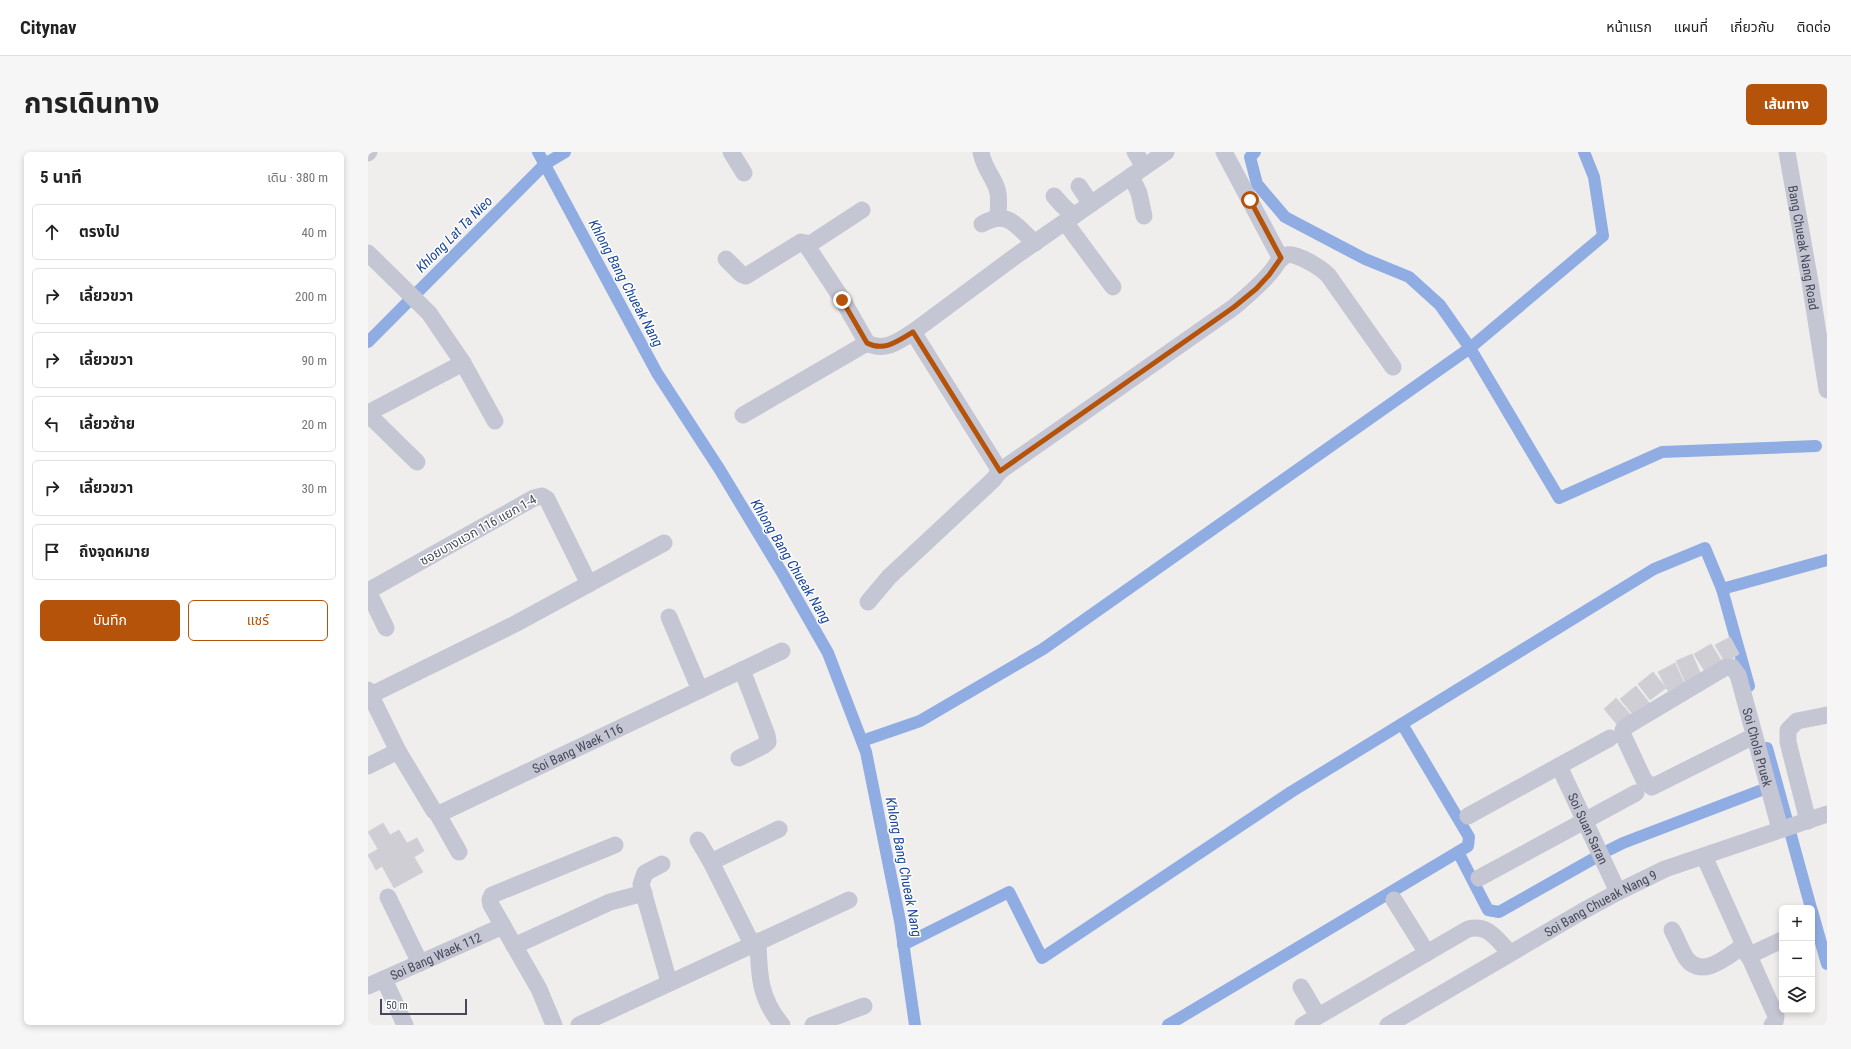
<!DOCTYPE html>
<html lang="th">
<head>
<meta charset="utf-8">
<style>
  :root { --surface:#fff; --page:#f6f6f6; --text:#222; --muted:#767676; --line:#e0e0e0; --accent:#b45309 }
  body { margin:0; font-family:"Roboto Condensed","Noto Sans Thai",sans-serif; background:var(--page); color:var(--text) }
  .controls { position:absolute; right:12px; bottom:12px; display:grid; overflow:hidden; border-radius:6px; box-shadow:0 2px 6px #0003 }
  .controls button { width:36px; height:36px; display:grid; place-items:center; padding:0; border:0; border-bottom:1px solid var(--line); background:var(--surface); color:var(--text); font:20px sans-serif }
  .scale { position:absolute; left:12px; bottom:10px; width:87px; box-sizing:border-box; padding-left:4px; border:2px solid #474959; border-top:0; font-size:11px; line-height:14px; white-space:nowrap; color:#474959; -webkit-text-stroke:3px #fff; paint-order:stroke }
  .stop { position:absolute; width:12px; height:12px; margin:-9px; border:3px solid #b45309; border-radius:50%; background:#fff }
  .stop.end { background:#b45309; border-color:#fff; box-shadow:0 1px 4px #0008 }
  .list { margin:0; padding:0; list-style:none }
  h2 { display:flex; justify-content:space-between; align-items:center; height:52px; margin:0; padding:0 16px; font-size:17px }
  h2 small { font-size:13px; font-weight:400; color:var(--muted) }
  .list li { display:grid; grid-template-columns:26px 1fr auto; gap:12px; align-items:center; box-sizing:border-box; height:56px; margin:0 8px 8px; padding:0 8px; border:1px solid var(--line); border-radius:6px }
  .list b { display:block; font-size:15px; white-space:nowrap }
  .list em { font-size:13px; font-style:normal; color:var(--muted) }
  .actions { display:flex; gap:8px; padding:12px 16px }
  .actions a { flex:1; padding:9px 0; border:1px solid var(--accent); border-radius:6px; text-align:center; font-size:14px; color:var(--accent) }
  .actions .main { background:var(--accent); color:#fff }
  .icon { flex:none; width:22px; height:22px; fill:none; stroke:currentColor; stroke-width:2; stroke-linecap:round; stroke-linejoin:round }
  .map { position:relative; flex:none; width:1459px; height:873px; overflow:hidden; border-radius:6px }
  header { display:flex; align-items:center; gap:24px; box-sizing:border-box; height:56px; padding:0 20px; background:var(--surface); border-bottom:1px solid var(--line) }
  header strong { font-size:19px }
  nav { display:flex; gap:22px; margin-inline-start:auto; font-size:14px }
  .intro { display:flex; align-items:center; justify-content:space-between; box-sizing:border-box; height:96px; padding:0 24px }
  h1 { margin:0; font-size:28px }
  .button { padding:10px 18px; border-radius:6px; background:var(--accent); color:#fff; font-size:14px; font-weight:700 }
  main { display:flex; gap:24px; padding:0 24px }
  aside { flex:1; background:var(--surface); border-radius:6px; box-shadow:0 2px 6px #0003 }
  .map>svg:first-child { display:block }
  .lines { fill:none; stroke-linecap:round; stroke-linejoin:round }
  .canal { stroke:#90ade3; stroke-width:12 }
  .building { fill:#ceced4; stroke:#d3d2d8 }
  .minor { stroke:#c5c6d3; stroke-width:17 }
  .route { stroke:#b45309; stroke-width:5 }
  .labels { text-anchor:middle; dominant-baseline:central; stroke-width:3; stroke-linejoin:round; paint-order:stroke }
  .street-label { font-size:13px; fill:#474959; stroke:#fff }
  .water-label { font-size:14px; font-style:italic; fill:#19469a; stroke:#fff }
</style>
</head>
<body>
<header>
<strong>Citynav</strong>
<nav><a>หน้าแรก</a><a>แผนที่</a><a>เกี่ยวกับ</a><a>ติดต่อ</a></nav>
</header>
<div class="intro"><h1>การเดินทาง</h1><a class="button">เส้นทาง</a></div>
<main>
<aside>
<h2>5 นาที<small>เดิน · 380 m</small></h2>
<ul class="list">
<li><svg class="icon" aria-label="ahead" viewBox="0 0 24 24"><path d="M12 20V5M6 11l6-6 6 6"/></svg><div><b>ตรงไป</b></div><em>40 m</em></li>
<li><svg class="icon" aria-label="right" viewBox="0 0 24 24"><path d="M7 20v-9h11M14 6l5 5-5 5"/></svg><div><b>เลี้ยวขวา</b></div><em>200 m</em></li>
<li><svg class="icon" aria-label="right" viewBox="0 0 24 24"><path d="M7 20v-9h11M14 6l5 5-5 5"/></svg><div><b>เลี้ยวขวา</b></div><em>90 m</em></li>
<li><svg class="icon" aria-label="left" viewBox="0 0 24 24"><path d="M17 20v-9H6M10 6l-5 5 5 5"/></svg><div><b>เลี้ยวซ้าย</b></div><em>20 m</em></li>
<li><svg class="icon" aria-label="right" viewBox="0 0 24 24"><path d="M7 20v-9h11M14 6l5 5-5 5"/></svg><div><b>เลี้ยวขวา</b></div><em>30 m</em></li>
<li><svg class="icon" aria-label="arrive" viewBox="0 0 24 24"><path d="M6 21V4h12l-3 4 3 4H6"/></svg><div><b>ถึงจุดหมาย</b></div></li>
</ul>
<div class="actions"><a class="main">บันทึก</a><a>แชร์</a></div>
</aside>
<div class="map">
<svg width="1459" height="873" viewBox="0 0 1459 873">
  <rect width="100%" height="100%" fill="#f0eeed"/>
  <g class="lines">
    <g class="canal">
      <polyline points="170,0 289,221 352,318 416,424 460,501 498,600 532,769 547,873"/>
      <polyline points="887,0 882,5 889,32 917,65 997,107 1041,125 1072,153 1102,196 1191,346 1294,300 1448,294"/>
      <polyline points="0,190 177,12 197,0"/>
      <polyline points="1354,437 1381,534"/>
      <polyline points="494,589 552,569 675,497 1102,196 1235,84 1226,25 1216,0"/>
      <polyline points="1399,596 1443,756"/>
      <polyline points="1241,698 1255,691 1391,639"/>
      <polyline points="1090,700 1120,758 1131,760 1225,707"/>
      <polyline points="1444,759 1459,812"/>
      <polyline points="535,793 641,740 674,806 923,640 1286,417 1337,396 1354,437 1459,408"/>
      <polyline points="800,873 1100,694 1101,685 1034,572"/>
    </g>
  </g>
  <g class="building">
    <polygon points="1362,485 1371,502 1357,510 1347,493"/>
    <polygon points="1343,492 1356,513 1339,523 1326,502"/>
    <polygon points="1324,502 1334,525 1318,532 1308,509"/>
    <polygon points="1307,511 1316,531 1300,539 1290,520"/>
    <polygon points="1285,520 1298,536 1282,548 1270,532"/>
    <polygon points="1268,534 1283,553 1267,565 1252,547"/>
    <polygon points="1248,546 1264,564 1251,575 1236,557"/>
    <polygon points="15,671 22,683 31,678 39,691 49,686 56,699 46,705 55,720 26,736 14,714 8,718 0,703 10,697 0,680"/>
  </g>
  <g class="lines">
    <g class="minor">
      <polyline points="363,0 376,21"/>
      <path d="M613,0C615,15 625,24 629,37C632,46 630,56 630,65"/>
      <polyline points="767,0 776,15"/>
      <polyline points="856,0 913,107"/>
      <path id="s1" d="M1419,0L1442,130L1459,238"/>
      <polyline points="0,1 1,0"/>
      <polyline points="763,24 771,41 776,64"/>
      <polyline points="711,34 723,52"/>
      <polyline points="686,44 694,53 706,64"/>
      <polyline points="697,70 745,135"/>
      <path d="M614,72C640,57 648,74 667,91"/>
      <path d="M439,94L474,147L499,191C516,200 530,190 545,180L649,103L798,0"/>
      <polyline points="0,101 61,161 95,211 127,269"/>
      <polyline points="358,107 373,122 378,124 433,90 438,91 439,94 494,58"/>
      <path d="M545,180L632,319L866,155C880,143 895,131 906,116C909,111 913,105 919,103C928,100 953,116 960,123L1025,215"/>
      <polyline points="0,261 95,211"/>
      <polyline points="0,262 49,310"/>
      <polyline points="375,263 499,191"/>
      <polyline points="0,439 166,346 174,344 179,347 221,432"/>
      <polyline points="0,439 18,476"/>
      <polyline points="500,450 521,425 625,328 632,319"/>
      <polyline points="301,465 332,538"/>
      <polyline points="0,538 30,599 66,659 69,661 91,700"/>
      <polyline points="3,543 147,472 296,391"/>
      <path id="s2" d="M1386,584L1284,635L1276,628L1255,583V578L1259,574L1358,515H1364L1370,523L1412,677"/>
      <polyline points="371,606 395,594 400,590 399,583 374,518"/>
      <polyline points="0,614 30,599"/>
      <path id="s3" d="M1191,614L1250,740"/>
      <path id="s4" d="M69,661H73L414,499"/>
      <polyline points="1100,664 1242,586"/>
      <polyline points="1440,669 1420,590 1420,578 1429,569 1459,563"/>
      <polyline points="330,688 343,710 384,792"/>
      <polyline points="1336,704 1408,864 1407,870 1404,873"/>
      <polyline points="343,710 411,677"/>
      <polyline points="294,712 277,721 273,732 301,830"/>
      <polyline points="1111,726 1268,641"/>
      <polyline points="20,745 52,811"/>
      <polyline points="1026,748 1059,801"/>
      <path d="M1304,778C1309,787 1313,798 1318,806C1334,828 1360,804 1375,794"/>
      <path d="M390,789C391,822 391,846 414,873"/>
      <polyline points="146,794 242,750 276,741"/>
      <polyline points="1380,804 1414,788"/>
      <polyline points="16,827 37,873"/>
      <path id="s5" d="M0,834L135,774"/>
      <polyline points="933,835 950,864"/>
      <polyline points="186,873 171,837 123,753 122,748 124,743 247,693"/>
      <polyline points="211,873 481,748"/>
      <polyline points="445,873 496,854"/>
      <path d="M935,873L1100,777C1121,772 1128,787 1142,801"/>
      <path id="s6" d="M1020,873L1215,759L1250,740L1297,717L1459,662"/>
    </g>
  </g>
  <g class="lines">
    <path class="route" d="M474,148L499,191C516,200 530,189 545,180L632,319L866,155L888,137L901,123L913,106L882,48"/>
  </g>
  <g class="labels">
    <g class="street-label">
      <text stroke="none"><textPath href="#s1" startOffset="97">Bang Chueak Nang Road</textPath></text>
      <text transform="translate(110 378) rotate(-29)">ซอยบางแวก 116 แยก 1-4</text>
      <text stroke="none"><textPath href="#s2" startOffset="391">Soi Chola Pruek</textPath></text>
      <text stroke="none"><textPath href="#s4" startOffset="155">Soi Bang Waek 116</textPath></text>
      <text stroke="none"><textPath href="#s3" startOffset="69">Soi Suan Saran</textPath></text>
      <text stroke="none"><textPath href="#s6" startOffset="245">Soi Bang Chueak Nang 9</textPath></text>
      <text stroke="none"><textPath href="#s5" startOffset="74">Soi Bang Waek 112</textPath></text>
    </g>
    <g class="water-label">
      <text transform="translate(86 82) rotate(-45)">Khlong Lat Ta Nieo</text>
      <text transform="translate(258 131) rotate(62)">Khlong Bang Chueak Nang</text>
      <text transform="translate(423 409) rotate(59)">Khlong Bang Chueak Nang</text>
      <text transform="translate(536 715) rotate(79)">Khlong Bang Chueak Nang</text>
    </g>
  </g>
</svg>
<div class="controls">
<button>+</button>
<button>−</button>
<button><svg class="icon" aria-label="layers" viewBox="0 0 24 24"><path d="M12 4l9 5-9 5-9-5zM3 14l9 5 9-5"/></svg></button>
</div>
<div class="scale">50 m</div>
<div class="stop" style="left:882px;top:48px"></div>
<div class="stop end" style="left:474px;top:148px"></div>
</div>
</main>
</body>
</html>
